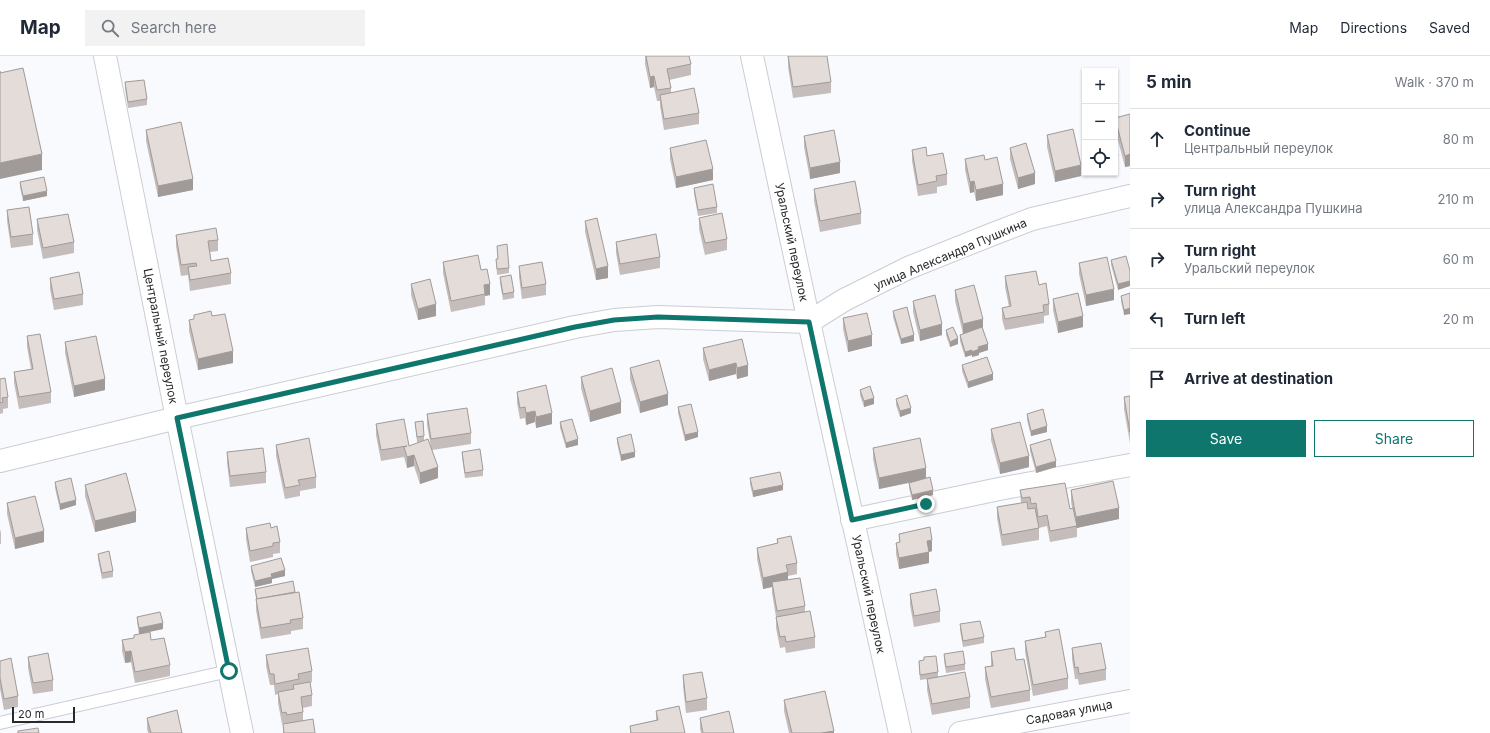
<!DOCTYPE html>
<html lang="en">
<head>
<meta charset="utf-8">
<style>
  :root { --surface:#fff; --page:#f2f2f3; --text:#1f2937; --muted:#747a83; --line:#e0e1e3; --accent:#0f766e }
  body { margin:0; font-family:Inter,sans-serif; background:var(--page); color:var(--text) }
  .controls { position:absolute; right:12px; top:12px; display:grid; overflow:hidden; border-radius:0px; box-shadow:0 1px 3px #0004 }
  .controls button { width:36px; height:36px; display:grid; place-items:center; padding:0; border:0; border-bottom:1px solid var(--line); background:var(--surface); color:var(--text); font:20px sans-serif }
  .scale { position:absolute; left:12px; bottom:10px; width:63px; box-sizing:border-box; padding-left:4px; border:2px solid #28292b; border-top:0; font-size:11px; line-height:14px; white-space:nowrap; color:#28292b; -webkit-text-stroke:3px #fff; paint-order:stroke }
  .stop { position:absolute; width:12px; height:12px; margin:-9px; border:3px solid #0f766e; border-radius:50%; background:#fff }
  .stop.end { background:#0f766e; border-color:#fff; box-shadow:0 1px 4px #0008 }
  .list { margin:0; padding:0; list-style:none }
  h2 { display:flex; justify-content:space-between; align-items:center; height:52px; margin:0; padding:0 16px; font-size:17px }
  h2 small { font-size:13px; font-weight:400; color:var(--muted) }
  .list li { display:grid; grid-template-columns:26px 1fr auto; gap:12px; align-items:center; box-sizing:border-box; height:60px; padding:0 16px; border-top:1px solid var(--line) }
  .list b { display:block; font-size:15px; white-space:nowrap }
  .list p { margin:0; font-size:13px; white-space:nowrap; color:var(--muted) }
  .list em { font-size:13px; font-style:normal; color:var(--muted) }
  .actions { display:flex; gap:8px; padding:12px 16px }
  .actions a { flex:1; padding:9px 0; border:1px solid var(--accent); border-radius:0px; text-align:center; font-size:14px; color:var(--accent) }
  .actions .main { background:var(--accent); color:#fff }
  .icon { flex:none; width:22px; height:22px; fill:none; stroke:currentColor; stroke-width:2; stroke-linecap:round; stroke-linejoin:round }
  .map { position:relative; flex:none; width:1130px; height:677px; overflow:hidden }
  header { display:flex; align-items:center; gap:24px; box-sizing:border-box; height:56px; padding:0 20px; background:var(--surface); border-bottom:1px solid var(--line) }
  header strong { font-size:19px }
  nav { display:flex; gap:22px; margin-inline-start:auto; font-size:14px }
  .search { width:280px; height:36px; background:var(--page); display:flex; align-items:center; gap:10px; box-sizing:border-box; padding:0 14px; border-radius:0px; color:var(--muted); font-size:15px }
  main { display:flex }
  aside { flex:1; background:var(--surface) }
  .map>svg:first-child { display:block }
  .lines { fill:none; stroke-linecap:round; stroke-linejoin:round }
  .lane-casing { stroke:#cacdd4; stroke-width:14 }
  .street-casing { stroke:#cacdd4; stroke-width:24 }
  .lane { stroke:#fff; stroke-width:12 }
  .street { stroke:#fff; stroke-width:22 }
  .wall { fill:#c4bdbb }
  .shaded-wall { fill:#a09a98 }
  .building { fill:#e4dcd9; stroke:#a09a98 }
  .route { stroke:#0f766e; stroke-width:5 }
  .labels { text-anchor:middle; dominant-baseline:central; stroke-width:4; stroke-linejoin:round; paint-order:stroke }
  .street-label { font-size:12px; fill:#28292b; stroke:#fff }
</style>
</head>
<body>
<header>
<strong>Map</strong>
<div class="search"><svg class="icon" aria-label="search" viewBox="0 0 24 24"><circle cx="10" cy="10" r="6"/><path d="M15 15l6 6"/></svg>Search here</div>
<nav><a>Map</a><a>Directions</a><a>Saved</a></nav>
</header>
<main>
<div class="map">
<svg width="1130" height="677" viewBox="0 0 1130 677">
  <rect width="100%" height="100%" fill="#f8fafe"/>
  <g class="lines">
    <g class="lane-casing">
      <polyline id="lane" points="0,667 229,615"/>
    </g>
    <g class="street-casing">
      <g id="street">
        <polyline points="105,0 177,362 242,677"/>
        <polyline points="752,0 809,266 900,677"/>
        <polyline points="0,405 177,362 575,271 614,264 658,261 809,266 844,244 908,212 993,178 1032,163 1130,140"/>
        <polyline points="852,464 999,433 1130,409"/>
        <polyline points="960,677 1130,645"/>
      </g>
    </g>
    <use href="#lane" class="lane"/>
    <use href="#street" class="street"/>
  </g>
  <g class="wall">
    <polygon points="645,0 689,0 691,8 691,19 669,24 671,32 671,37 699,57 699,68 664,74 660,50 660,45 657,45 654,31 650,32 645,8"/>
    <polygon points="788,0 831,26 831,37 793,42 788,11"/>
    <polygon points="125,26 147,43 147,49 128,52 125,32"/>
    <polygon points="1130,58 1130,110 1125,111 1115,73 1115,62"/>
    <polygon points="1083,63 1085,63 1085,83 1083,74"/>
    <polygon points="146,74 193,134 158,141 146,85"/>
    <polygon points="1047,79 1081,120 1055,126 1047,91"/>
    <polygon points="804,80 840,117 810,123 804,91"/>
    <polygon points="670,92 713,124 676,132 670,103"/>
    <polygon points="1010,92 1035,128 1018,133 1010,103"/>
    <polygon points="912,94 927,100 947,118 947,129 937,131 937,137 918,140 912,105"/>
    <polygon points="965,103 985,104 1003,139 976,145 974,136 970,137 965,114"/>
    <polygon points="20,126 47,140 23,145 20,131"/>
    <polygon points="694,132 717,151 717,157 698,160 694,137"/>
    <polygon points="814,133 861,157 861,168 820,176 814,145"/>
    <polygon points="7,154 33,178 33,189 11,192 7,165"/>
    <polygon points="699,162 727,183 727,194 705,199 699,173"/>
    <polygon points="37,163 74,186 74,197 43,203 37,174"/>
    <polygon points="585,165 608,222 596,224 585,176"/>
    <polygon points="176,179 218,184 218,195 210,196 211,205 231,217 231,228 190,235 188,219 181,220 176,190"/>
    <polygon points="616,186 660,201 660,212 620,219 616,197"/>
    <polygon points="497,190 509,212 509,217 497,219 496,203 498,203"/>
    <polygon points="1111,204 1130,215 1118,234 1111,209"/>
    <polygon points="443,206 490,239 485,240 485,249 451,256 443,217"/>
    <polygon points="1079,207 1114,244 1086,250 1079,218"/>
    <polygon points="519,210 546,228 546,239 522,243 519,221"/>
    <polygon points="1005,220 1039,229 1049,248 1049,259 1044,260 1044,267 1005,274 1002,263 1002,252 1009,251 1005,231"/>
    <polygon points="500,221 514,236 514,242 503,244 500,227"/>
    <polygon points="50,222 83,238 83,249 54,254 50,233"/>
    <polygon points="411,228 436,260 418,264 411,239"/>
    <polygon points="955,234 983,272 988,294 979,297 979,299 972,301 972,299 965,301 960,285 960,279 963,278 955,245"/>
    <polygon points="1130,237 1124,259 1121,245 1121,240"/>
    <polygon points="1053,243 1083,271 1058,277 1053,254"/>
    <polygon points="913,245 942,279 920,285 913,256"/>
    <polygon points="893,255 914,285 901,288 893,261"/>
    <polygon points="194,259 212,260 233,307 198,314 189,275 189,264 194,263"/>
    <polygon points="843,262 872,290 848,296 843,273"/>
    <polygon points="946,274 958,288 950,291 946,279"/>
    <polygon points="27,280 51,336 51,347 19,353 14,327 14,316 31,313 27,291"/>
    <polygon points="65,286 105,334 74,341 65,297"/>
    <polygon points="703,292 748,309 748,320 737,323 736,318 709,325 703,303"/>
    <polygon points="962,309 993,324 968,332 962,315"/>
    <polygon points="630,312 668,349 640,357 630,323"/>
    <polygon points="581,321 621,357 590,366 581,332"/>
    <polygon points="0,323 8,341 8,352 3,353 3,357 0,358"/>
    <polygon points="860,334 874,348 864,351 860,339"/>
    <polygon points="517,336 552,368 536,372 535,366 526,369 525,362 520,363 517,347"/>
    <polygon points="1130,340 1130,387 1124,353 1124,341"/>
    <polygon points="896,343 911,357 900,361 896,349"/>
    <polygon points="678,351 698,381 685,385 678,357"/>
    <polygon points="427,358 471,377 471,388 432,394 438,422 420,428 414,410 407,412 404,401 381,405 376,379 376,368 409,390 419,386 417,386 415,366 424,380 424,384 431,391 427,369"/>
    <polygon points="1027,358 1047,376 1031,380 1027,364"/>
    <polygon points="560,366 578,389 566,392 560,372"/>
    <polygon points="991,373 1029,411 1000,418 991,384"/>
    <polygon points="617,382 635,401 621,405 617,387"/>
    <polygon points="276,389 316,421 316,432 300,435 300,440 285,443 276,400"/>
    <polygon points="1030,389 1056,411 1036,417 1030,395"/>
    <polygon points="873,392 926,422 933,439 912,444 909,432 909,427 879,433 873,403"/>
    <polygon points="227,396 266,416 266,427 230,431 227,407"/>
    <polygon points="462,396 483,414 483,420 465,422 462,401"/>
    <polygon points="750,422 783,434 753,441 750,428"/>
    <polygon points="55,426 76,449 60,454 55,432"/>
    <polygon points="85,429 136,466 95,476 85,440"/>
    <polygon points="1020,434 1070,453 1072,452 1071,445 1071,434 1119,463 1077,472 1077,481 1050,486 1047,470 1039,472 1039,484 1002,490 997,462 997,451 1021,447"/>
    <polygon points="7,447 44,486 15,493 7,458"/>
    <polygon points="246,472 280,486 280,497 273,498 273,501 250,506 246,483"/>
    <polygon points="0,473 1,477 1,488 0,488"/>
    <polygon points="899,478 932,495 929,496 929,507 899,513 896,498 896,487 899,486"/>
    <polygon points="777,483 797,507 797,518 788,520 788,524 805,550 805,556 815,581 815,592 786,597 785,591 780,592 776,572 776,561 772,537 772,531 763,533 757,503 757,492 777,487"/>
    <polygon points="98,498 113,515 113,521 102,523 98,503"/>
    <polygon points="251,510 285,520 272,523 272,527 255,531 251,515"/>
    <polygon points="255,533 295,537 303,562 303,573 291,575 291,578 261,583 256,554 256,543"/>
    <polygon points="910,538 940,555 940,566 914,571 910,549"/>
    <polygon points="137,561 163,573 139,578 137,566"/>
    <polygon points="960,568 984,581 984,587 963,591 960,574"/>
    <polygon points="1045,576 1068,622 1068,633 1033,640 1025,596 1025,585 1045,581"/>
    <polygon points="134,579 151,584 170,609 170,620 135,627 131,606 125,607 122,595 122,584 134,582"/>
    <polygon points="1072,592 1106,613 1106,624 1079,629 1078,623 1075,623 1072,603"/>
    <polygon points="991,596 1016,604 1030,634 1030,645 991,652 985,623 985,611 991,610"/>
    <polygon points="944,598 965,608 965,614 946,617 944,604"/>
    <polygon points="266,599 312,615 312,626 310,627 312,639 312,650 303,652 303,664 315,677 283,677 283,668 286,667 282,668 278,647 278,638 275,639 274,629 270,629 266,610"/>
    <polygon points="28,601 53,624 53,635 33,638 28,612"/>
    <polygon points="0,605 18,640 18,651 4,654 0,633"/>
    <polygon points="919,605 938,616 938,621 970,641 970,652 932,659 927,634 927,623 920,624 919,610"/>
    <polygon points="683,619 707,642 707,654 686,657 683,630"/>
    <polygon points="784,644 834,677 789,677 784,655"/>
    <polygon points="656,655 685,677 630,677 630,670 656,664"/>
    <polygon points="147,662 182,677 148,677 147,673"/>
    <polygon points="700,662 734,677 701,677 700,673"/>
  </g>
  <g class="shaded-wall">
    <polygon points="654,20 654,31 650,32 650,21"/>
    <polygon points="42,98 42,114 0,123 0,107"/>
    <polygon points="1130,98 1130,110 1125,111 1125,100"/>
    <polygon points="1118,100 1118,111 1115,112 1115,101"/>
    <polygon points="840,106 840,117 810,123 810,112"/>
    <polygon points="1081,109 1081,120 1055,126 1055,115"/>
    <polygon points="713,113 713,124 676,132 676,121"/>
    <polygon points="1035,117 1035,128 1018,133 1018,122"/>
    <polygon points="193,123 193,134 158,141 158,130"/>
    <polygon points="974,125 974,136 970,137 970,126"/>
    <polygon points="1003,128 1003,139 976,145 976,134"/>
    <polygon points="47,135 47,140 23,145 23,140"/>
    <polygon points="608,210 608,222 596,224 596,213"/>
    <polygon points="1130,225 1130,230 1118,234 1118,228"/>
    <polygon points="490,228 490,239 485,240 484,229"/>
    <polygon points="1114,233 1114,244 1086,250 1086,239"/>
    <polygon points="436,248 436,260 418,264 418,253"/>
    <polygon points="1130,252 1130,258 1124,259 1124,254"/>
    <polygon points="1083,260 1083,271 1058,277 1058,266"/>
    <polygon points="983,263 983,274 963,279 963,268"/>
    <polygon points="942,268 942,279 920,285 920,274"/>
    <polygon points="872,279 872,290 848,296 848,285"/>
    <polygon points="914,279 914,285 901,288 901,283"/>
    <polygon points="958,282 958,288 950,291 950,286"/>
    <polygon points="988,288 988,294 979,297 979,299 972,301 972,296 978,291"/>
    <polygon points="972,294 972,299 965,301 965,296"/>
    <polygon points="233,295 233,307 198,314 198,303"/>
    <polygon points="736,307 736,318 709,325 709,314"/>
    <polygon points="748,309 748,320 737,323 737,312"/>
    <polygon points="993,318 993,324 968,332 968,326"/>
    <polygon points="105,323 105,334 74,341 74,330"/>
    <polygon points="668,338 668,349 640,357 640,346"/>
    <polygon points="874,342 874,348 864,351 864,345"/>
    <polygon points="621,346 621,357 590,366 590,355"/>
    <polygon points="911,352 911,357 900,361 900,355"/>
    <polygon points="535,355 535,366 526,369 526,357"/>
    <polygon points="552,357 552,368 536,372 536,361"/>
    <polygon points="1047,370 1047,376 1031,380 1031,375"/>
    <polygon points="698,376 698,381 685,385 685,379"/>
    <polygon points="578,383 578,389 566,392 566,387"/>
    <polygon points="635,396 635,401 621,405 621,399"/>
    <polygon points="414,399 414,410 407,412 407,401"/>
    <polygon points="1029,400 1029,411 1000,418 1000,407"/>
    <polygon points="1056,405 1056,411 1036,417 1036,411"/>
    <polygon points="438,411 438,422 420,428 420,417"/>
    <polygon points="926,412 926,423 879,433 879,422"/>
    <polygon points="783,429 783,434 753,441 753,435"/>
    <polygon points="933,434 933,439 912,444 912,439"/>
    <polygon points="76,444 76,449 60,454 60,448"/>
    <polygon points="1119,452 1119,463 1076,472 1076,461"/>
    <polygon points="136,455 136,466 95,476 95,465"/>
    <polygon points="44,475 44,486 15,493 15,482"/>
    <polygon points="932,484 932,495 929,496 929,507 899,513 899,502 927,485"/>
    <polygon points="285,514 285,520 272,523 272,527 255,531 255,525 271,518"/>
    <polygon points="788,516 788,527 772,526 772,531 763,533 763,522"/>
    <polygon points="163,567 163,573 139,578 139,572"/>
    <polygon points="131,595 131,606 125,607 125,596"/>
    <polygon points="834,675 834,677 821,677"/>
  </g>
  <g class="building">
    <polygon points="646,0 689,0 691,8 667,13 671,32 657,34 654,20 650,21"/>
    <polygon points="788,0 827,0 831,26 793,31"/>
    <polygon points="23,12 42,98 0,107 0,15 0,17"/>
    <polygon points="144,24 147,43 128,46 125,26"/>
    <polygon points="694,32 699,57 664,63 660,39"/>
    <polygon points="1130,58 1130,98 1125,100 1115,62"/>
    <polygon points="1083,63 1085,63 1085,72"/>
    <polygon points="181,66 193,123 158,130 146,74"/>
    <polygon points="1073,73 1081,109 1055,115 1047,79"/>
    <polygon points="834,74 840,106 810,112 804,80"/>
    <polygon points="706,84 713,113 676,121 670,92"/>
    <polygon points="1026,87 1035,117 1018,122 1010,92"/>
    <polygon points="1115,88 1118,100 1115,101"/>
    <polygon points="926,91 927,100 943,97 947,118 936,120 937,125 918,129 912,94"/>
    <polygon points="984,99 985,104 997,101 1003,128 976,134 974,125 970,126 965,103"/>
    <polygon points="44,121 47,135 23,140 20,126"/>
    <polygon points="855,125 861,157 820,165 814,133"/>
    <polygon points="713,128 717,151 698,154 694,132"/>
    <polygon points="29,151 33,178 11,181 7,154"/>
    <polygon points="722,157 727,183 705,187 699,162"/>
    <polygon points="68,158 74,186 43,192 37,163"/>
    <polygon points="597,162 608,210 596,213 585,165"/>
    <polygon points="216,172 218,184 208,185 211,205 228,202 231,217 190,224 188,211 197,210 196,207 181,209 176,179"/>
    <polygon points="656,178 660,201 620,208 616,186"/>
    <polygon points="507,188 509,212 497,213 496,203 498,203 497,190"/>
    <polygon points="478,199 481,214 487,213 490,228 484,229 485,238 451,245 443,206"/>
    <polygon points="1126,200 1130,215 1130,225 1118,228 1111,204"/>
    <polygon points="1107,201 1114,233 1086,239 1079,207"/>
    <polygon points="542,206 546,228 522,232 519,210"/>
    <polygon points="1036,215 1039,229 1046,227 1049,248 1043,249 1044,256 1005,263 1002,252 1011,250 1005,220"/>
    <polygon points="79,216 83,238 54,243 50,222"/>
    <polygon points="511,219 514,236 503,238 500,221"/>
    <polygon points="430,223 436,248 418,253 411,228"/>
    <polygon points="974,229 983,263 963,268 955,234"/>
    <polygon points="1078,237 1083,260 1058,266 1053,243"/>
    <polygon points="1130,237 1130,252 1124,254 1121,240"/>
    <polygon points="935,239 942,268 920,274 913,245"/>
    <polygon points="907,251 914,279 901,283 893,255"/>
    <polygon points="211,255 212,260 225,258 233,295 198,303 189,264 194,263 194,259"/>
    <polygon points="867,257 872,279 848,285 843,262"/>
    <polygon points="953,271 958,282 950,286 946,274"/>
    <polygon points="982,271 988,288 978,291 979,293 972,296 972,294 965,296 960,279"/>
    <polygon points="40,278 51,336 19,341 14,316 33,313 27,280"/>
    <polygon points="96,280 105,323 74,330 65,286"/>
    <polygon points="742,283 748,309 737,312 736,307 709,314 703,292"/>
    <polygon points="987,301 993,318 968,326 962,309"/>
    <polygon points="659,304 668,338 640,346 630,312"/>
    <polygon points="612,312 621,346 590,355 581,321"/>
    <polygon points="5,322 8,341 2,342 3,346 0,347 0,323"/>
    <polygon points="546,329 552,357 536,361 535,355 526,357 525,351 520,352 517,336"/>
    <polygon points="870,330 874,342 864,345 860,334"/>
    <polygon points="907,339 911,352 900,355 896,343"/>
    <polygon points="1130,340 1130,376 1124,341"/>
    <polygon points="691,348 698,376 685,379 678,351"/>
    <polygon points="467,352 471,377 431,383 427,358"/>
    <polygon points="1043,353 1047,370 1031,375 1027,358"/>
    <polygon points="404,363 409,390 428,383 438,411 420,417 414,399 407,401 404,391 407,390 381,394 376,368"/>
    <polygon points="572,363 578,383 566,387 560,366"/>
    <polygon points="423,365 424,380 417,381 415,366"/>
    <polygon points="1020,366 1029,400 1000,407 991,373"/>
    <polygon points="631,378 635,396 621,399 617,382"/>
    <polygon points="309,382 316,421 298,424 300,429 285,432 276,389"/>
    <polygon points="920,382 926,412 879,422 873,392"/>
    <polygon points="1050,383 1056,405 1036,411 1030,389"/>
    <polygon points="263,392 266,416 230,420 227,396"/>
    <polygon points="480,393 483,414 465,417 462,396"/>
    <polygon points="780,416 783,429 753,435 750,422"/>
    <polygon points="126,417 136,455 95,465 85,429"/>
    <polygon points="930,421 933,434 912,439 909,427"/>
    <polygon points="71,422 76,444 60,448 55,426"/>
    <polygon points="1113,425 1119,452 1076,461 1071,434"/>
    <polygon points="1065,427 1070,453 1073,452 1077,470 1050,475 1047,459 1038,461 1036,447 1031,448 1030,441 1022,442 1020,434"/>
    <polygon points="35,440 44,475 15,482 7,447"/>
    <polygon points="1027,446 1028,453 1035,452 1039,472 1002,479 997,451"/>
    <polygon points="270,467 271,472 277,470 280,486 273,487 273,490 250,495 246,472"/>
    <polygon points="930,471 932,484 927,485 929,496 899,502 896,487 900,486 899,478"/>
    <polygon points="791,480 797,507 786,509 788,516 763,522 757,492 778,487 777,483"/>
    <polygon points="109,495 113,515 102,517 98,498"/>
    <polygon points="281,502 285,514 271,518 272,521 255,525 251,510"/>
    <polygon points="800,522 805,550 777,555 772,526"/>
    <polygon points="293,525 295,536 257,543 255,533"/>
    <polygon points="936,533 940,555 914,560 910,538"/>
    <polygon points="299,536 303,562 290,564 291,567 261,572 256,543"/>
    <polygon points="810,555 815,581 786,586 785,580 780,581 776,561"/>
    <polygon points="160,556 163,567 139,572 137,561"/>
    <polygon points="980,565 984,581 963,585 960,568"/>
    <polygon points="1059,573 1068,622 1033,629 1025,585 1046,581 1045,576"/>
    <polygon points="150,576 151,584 164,582 170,609 135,616 131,595 125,596 122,584 134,582 134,579"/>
    <polygon points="1101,587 1106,613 1079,618 1078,611 1075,612 1072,592"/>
    <polygon points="308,592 312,615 298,618 299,623 275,628 274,618 270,618 266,599"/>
    <polygon points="1014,592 1016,604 1024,603 1030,634 991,641 985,611 993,610 991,596"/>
    <polygon points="963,595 965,608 946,611 944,598"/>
    <polygon points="48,597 53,624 33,627 28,601"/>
    <polygon points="936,600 938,616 920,619 919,605 924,604 924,601"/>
    <polygon points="11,602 18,640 4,643 0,622 0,605"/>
    <polygon points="702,616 707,642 686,646 683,619"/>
    <polygon points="965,616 970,641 932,648 927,623"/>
    <polygon points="310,626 312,639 301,641 303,656 287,659 286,656 282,657 278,636 294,633 293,629"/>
    <polygon points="825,635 834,675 821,677 792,677 784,644"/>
    <polygon points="679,650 685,677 631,677 630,670 658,664 656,655"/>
    <polygon points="177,654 182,677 151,677 147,662"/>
    <polygon points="729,655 734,677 703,677 700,662"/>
    <polygon points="313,663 315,677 284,677 283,668"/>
    <polygon points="38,672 39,677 18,677 18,675"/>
  </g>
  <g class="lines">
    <polyline class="route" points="229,615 177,362 575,271 614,264 658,261 809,266 852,464 926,448"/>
  </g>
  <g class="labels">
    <g class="street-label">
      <text transform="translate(792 186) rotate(78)">Уральский переулок</text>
      <text transform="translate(950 198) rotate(-23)">улица Александра Пушкина</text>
      <text transform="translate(161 280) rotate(79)">Центральный переулок</text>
      <text transform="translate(869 538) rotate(78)">Уральский переулок</text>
      <text transform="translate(1069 656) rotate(-11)">Садовая улица</text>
    </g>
  </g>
</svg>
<div class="controls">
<button>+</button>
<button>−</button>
<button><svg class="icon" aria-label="locate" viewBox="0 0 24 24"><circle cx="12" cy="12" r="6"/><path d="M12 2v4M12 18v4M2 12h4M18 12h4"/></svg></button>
</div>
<div class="scale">20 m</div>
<div class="stop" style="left:229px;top:615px"></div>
<div class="stop end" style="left:926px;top:448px"></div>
</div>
<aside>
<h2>5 min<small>Walk · 370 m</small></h2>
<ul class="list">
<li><svg class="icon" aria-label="ahead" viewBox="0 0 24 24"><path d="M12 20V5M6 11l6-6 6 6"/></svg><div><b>Continue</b><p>Центральный переулок</p></div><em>80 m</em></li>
<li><svg class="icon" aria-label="right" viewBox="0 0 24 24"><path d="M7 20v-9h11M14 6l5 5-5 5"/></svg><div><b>Turn right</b><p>улица Александра Пушкина</p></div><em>210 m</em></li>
<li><svg class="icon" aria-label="right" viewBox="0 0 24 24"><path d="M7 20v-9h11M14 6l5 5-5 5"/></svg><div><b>Turn right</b><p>Уральский переулок</p></div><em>60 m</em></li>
<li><svg class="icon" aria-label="left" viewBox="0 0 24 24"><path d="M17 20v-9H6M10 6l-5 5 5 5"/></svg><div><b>Turn left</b></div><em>20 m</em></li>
<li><svg class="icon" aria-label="arrive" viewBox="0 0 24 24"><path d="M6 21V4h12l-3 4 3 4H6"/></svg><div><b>Arrive at destination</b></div></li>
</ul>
<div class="actions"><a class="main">Save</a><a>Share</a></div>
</aside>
</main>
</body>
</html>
